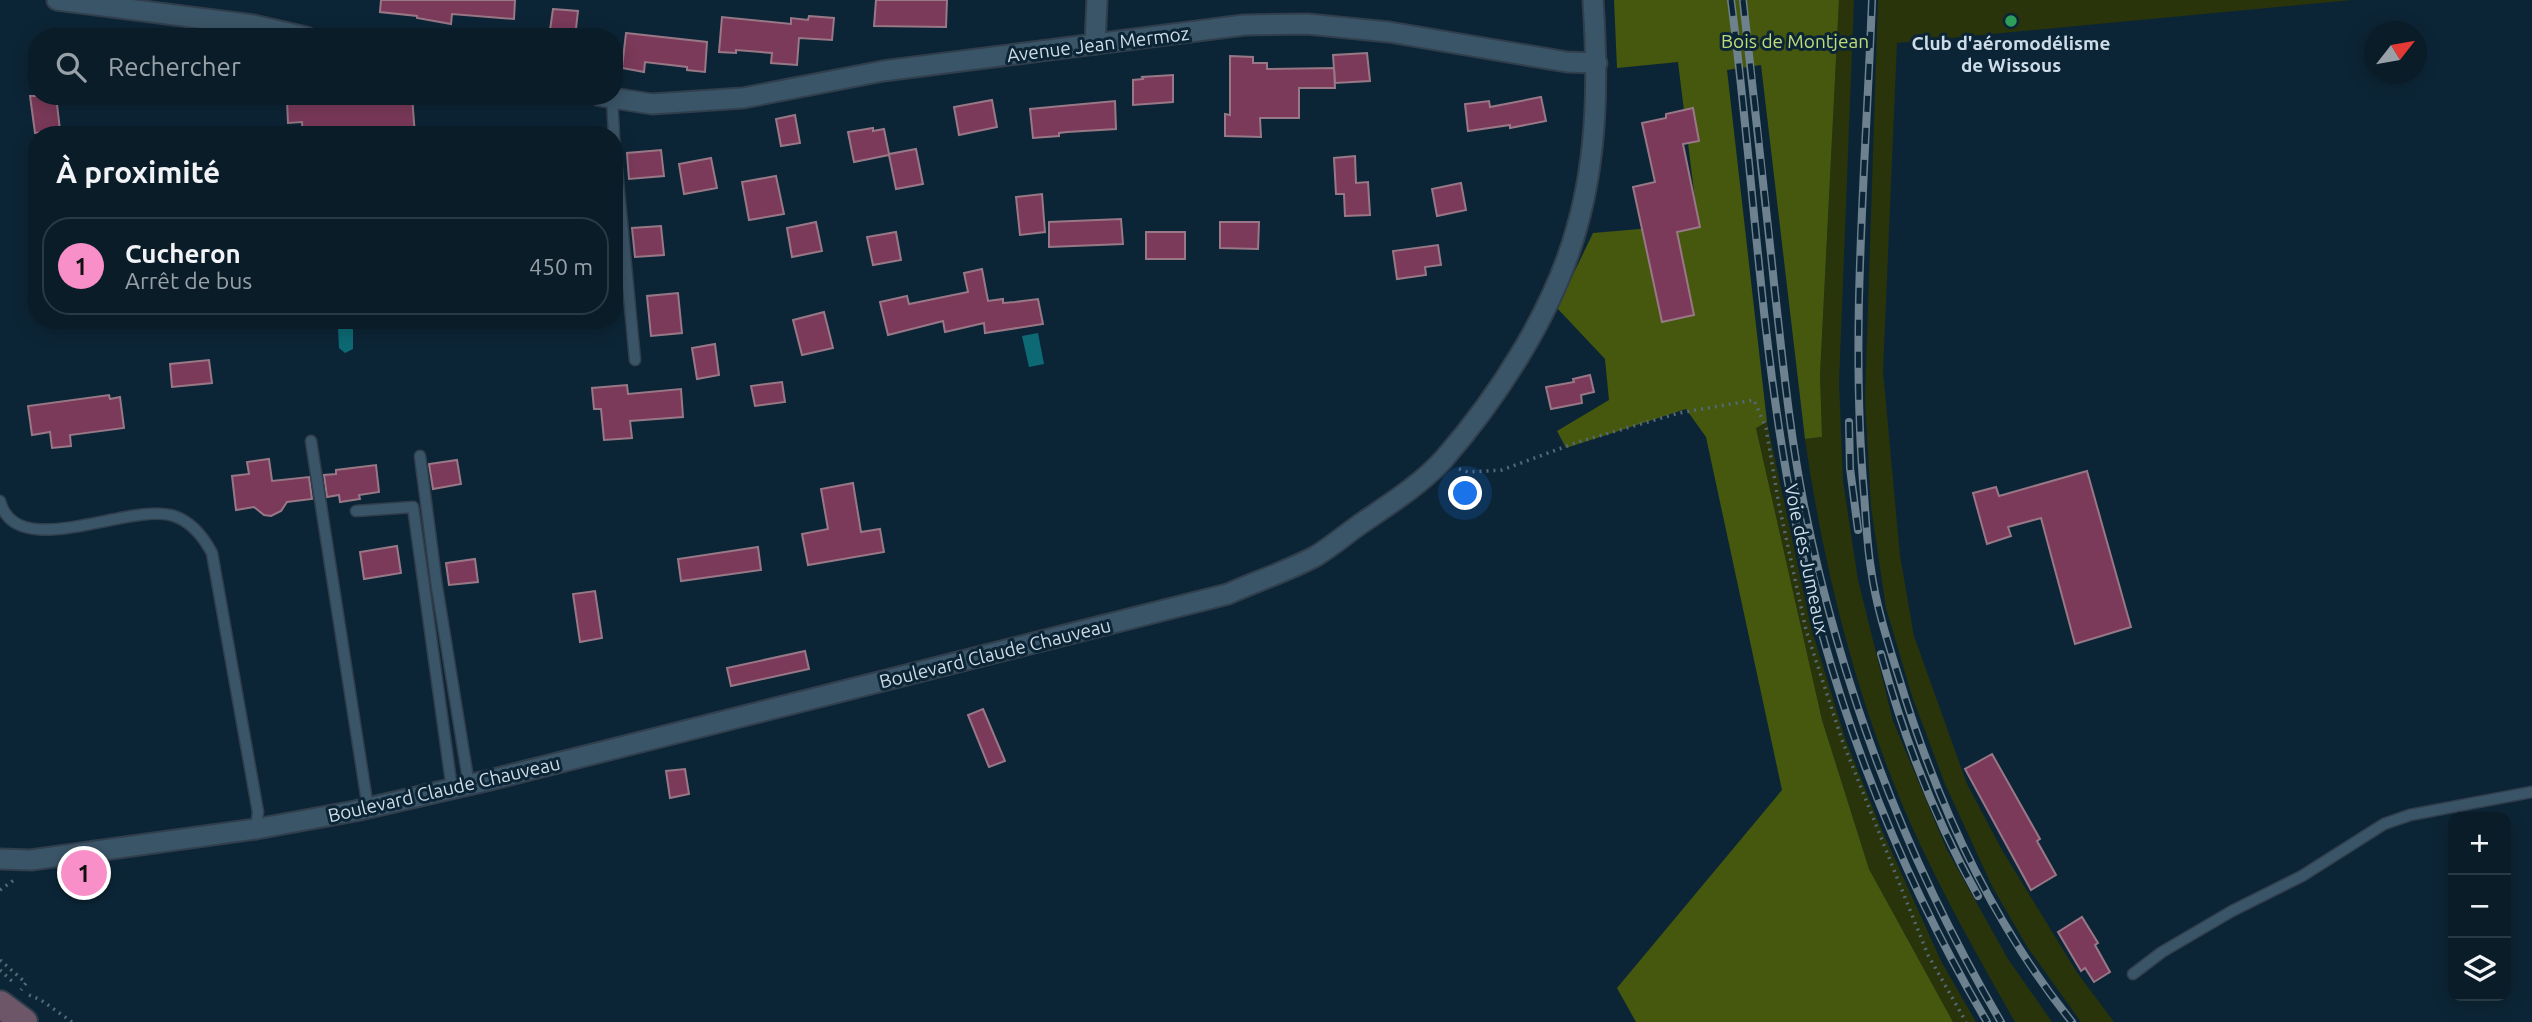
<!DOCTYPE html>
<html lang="fr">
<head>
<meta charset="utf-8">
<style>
  :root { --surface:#091c28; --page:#172934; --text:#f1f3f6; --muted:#99a1a8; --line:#293a45; --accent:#f98fc9 }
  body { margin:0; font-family:Ubuntu,sans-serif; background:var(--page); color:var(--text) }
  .controls { position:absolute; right:21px; bottom:21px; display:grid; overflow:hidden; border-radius:14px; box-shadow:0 4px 18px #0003 }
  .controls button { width:63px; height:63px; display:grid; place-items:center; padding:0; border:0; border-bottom:2px solid var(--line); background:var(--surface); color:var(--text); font:35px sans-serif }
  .compass { position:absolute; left:2364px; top:21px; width:63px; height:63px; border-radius:50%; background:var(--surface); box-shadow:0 4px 18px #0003; rotate:59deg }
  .you { position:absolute; left:1466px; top:494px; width:24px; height:24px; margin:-18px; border:5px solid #fff; border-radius:50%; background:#1a73e8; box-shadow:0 0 0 10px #1a73e833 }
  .badge { display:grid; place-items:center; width:46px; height:46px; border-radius:50%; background:var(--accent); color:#111; font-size:23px; font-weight:700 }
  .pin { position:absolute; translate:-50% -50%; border:4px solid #fff; box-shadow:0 2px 7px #0006 }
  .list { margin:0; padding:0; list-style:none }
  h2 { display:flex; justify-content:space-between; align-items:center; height:91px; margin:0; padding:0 28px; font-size:30px }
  h2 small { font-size:23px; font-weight:400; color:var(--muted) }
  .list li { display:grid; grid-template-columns:46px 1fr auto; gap:21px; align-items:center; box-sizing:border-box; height:98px; margin:0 14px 14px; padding:0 14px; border:2px solid var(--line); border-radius:28px }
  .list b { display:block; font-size:26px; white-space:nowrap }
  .list p { margin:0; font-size:23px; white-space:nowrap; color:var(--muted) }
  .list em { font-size:23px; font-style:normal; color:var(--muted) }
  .icon { flex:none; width:38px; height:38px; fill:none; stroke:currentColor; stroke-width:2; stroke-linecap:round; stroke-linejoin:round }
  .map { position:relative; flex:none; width:2532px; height:1022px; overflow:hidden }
  .search { position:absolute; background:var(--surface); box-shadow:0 4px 18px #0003; left:28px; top:28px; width:595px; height:77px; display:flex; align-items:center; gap:18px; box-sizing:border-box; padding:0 24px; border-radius:28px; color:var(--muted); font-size:26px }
  .panel { position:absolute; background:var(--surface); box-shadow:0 4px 18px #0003; left:28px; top:126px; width:595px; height:203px; border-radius:28px }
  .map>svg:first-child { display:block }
  .green { fill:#29340b }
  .forest { fill:#46580d }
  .water { fill:#0d6a75 }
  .building { fill:#7b3a5a; stroke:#987886; stroke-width:2 }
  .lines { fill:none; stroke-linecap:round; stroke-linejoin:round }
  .lane-casing { stroke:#313f4d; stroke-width:13 }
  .street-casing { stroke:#313f4d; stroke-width:23 }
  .secondary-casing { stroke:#313f4d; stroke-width:30 }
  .path { stroke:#546978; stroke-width:3.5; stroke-dasharray:2 5; stroke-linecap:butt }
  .lane { stroke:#3b5568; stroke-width:10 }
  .street { stroke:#3b5568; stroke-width:19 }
  .secondary { stroke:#6d5668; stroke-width:26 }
  .rail-casing { stroke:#6d818f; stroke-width:8 }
  .rail { stroke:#0c2536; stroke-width:5; stroke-dasharray:16; stroke-linecap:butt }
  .leisure-dot { fill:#2e9e5b; stroke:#0c2536; stroke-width:2.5 }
  .labels { text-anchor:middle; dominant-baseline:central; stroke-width:6; stroke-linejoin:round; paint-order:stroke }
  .park-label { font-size:19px; fill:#bedc7a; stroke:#0c2536 }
  .poi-label { font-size:19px; font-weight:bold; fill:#cddce7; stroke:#0c2536 }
  .street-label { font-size:19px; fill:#cddce7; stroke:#0c2536 }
</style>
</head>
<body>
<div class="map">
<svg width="2532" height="1022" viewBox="0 0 2532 1022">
  <rect width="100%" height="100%" fill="#0c2536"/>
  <g class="green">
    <path d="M1839,0H1854L1839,383L1843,481L1858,580L1893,721L1947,850L2008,959L2052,1022H2015C1979,959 1943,895 1913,829C1858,706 1824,572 1805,439L1822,437L1820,375Z"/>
    <polygon points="1878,0 2352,0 1897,43 1883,371 1900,556 1914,636 1967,784 2002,850 2076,971 2114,1022 2081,1022 2028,948 1993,888 1945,784 1912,696 1886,608 1871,507 1865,399"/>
    <polygon points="1767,422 1811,627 1846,741 1881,828 1941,961 1976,1022 1953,1022 1869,869 1822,720 1756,428"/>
  </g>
  <polygon class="forest" points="1614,0 1839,0 1820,375 1822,437 1805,439 1761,65 1727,70 1767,422 1756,428 1822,720 1869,869 1953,1022 1636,1022 1617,988 1782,790 1706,437 1686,409 1566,448 1557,431 1609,400 1605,359 1557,308 1593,233 1698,224 1678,62 1617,68"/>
  <g class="water">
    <polygon points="344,323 350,325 353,330 353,349 345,353 339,348 338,329"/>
    <polygon points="1038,333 1044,364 1029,367 1022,336"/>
  </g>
  <g class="building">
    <polygon points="381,0 515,0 514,19 452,14 451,24 417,18 417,16 380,12"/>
    <polygon points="876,0 947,0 946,27 874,26"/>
    <polygon points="553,9 578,11 575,37 549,37"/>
    <polygon points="809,16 834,18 832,40 799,38 797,65 771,63 772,53 736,50 736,53 719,52 722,17 791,24 791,18 808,20"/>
    <polygon points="626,33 707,42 705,72 687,70 687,67 645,62 644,72 622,68"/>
    <polygon points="1367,53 1370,81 1335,83 1333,55"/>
    <polygon points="1230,56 1253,57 1253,63 1267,63 1267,69 1334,68 1335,88 1299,88 1299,118 1260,118 1261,137 1225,136 1225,114 1230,115"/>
    <polygon points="1173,75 1173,102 1133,105 1133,80 1143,79 1142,77"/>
    <polygon points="30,96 56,96 60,130 35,133"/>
    <polygon points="332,96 412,96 415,135 303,135 302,122 288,123 287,101 332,100"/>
    <polygon points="1541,97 1546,121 1510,128 1510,125 1468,131 1465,104 1489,101 1490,107"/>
    <polygon points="992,100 997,127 959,135 954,107"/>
    <polygon points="1115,101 1116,129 1067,132 1059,133 1059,136 1033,138 1030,109"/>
    <polygon points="1693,108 1699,141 1683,144 1700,227 1677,232 1694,315 1662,322 1633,187 1655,182 1642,123 1666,118 1666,114"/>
    <polygon points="795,115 800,143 781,146 776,119"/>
    <polygon points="873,128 873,131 884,129 889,154 916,149 923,184 896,189 889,155 854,162 848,132"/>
    <polygon points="661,150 664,176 629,179 627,153"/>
    <polygon points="1355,156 1356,183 1368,182 1370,215 1345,216 1344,194 1336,194 1334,158"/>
    <polygon points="711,158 717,188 684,194 679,164"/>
    <polygon points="776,176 784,214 749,220 742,182"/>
    <polygon points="1461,183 1466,210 1437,216 1432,189"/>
    <polygon points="1042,194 1045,232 1020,235 1016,197"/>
    <polygon points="1121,219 1123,244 1049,247 1049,222"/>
    <polygon points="816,222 822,251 792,257 787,228"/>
    <polygon points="1220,222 1259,222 1258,249 1220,248"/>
    <polygon points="661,226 664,255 635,257 632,228"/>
    <polygon points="896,232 901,260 873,265 867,237"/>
    <rect x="1146" y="232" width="39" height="27"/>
    <polygon points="1438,245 1441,265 1425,267 1426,275 1397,279 1393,251"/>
    <polygon points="982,269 988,301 1003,299 1003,303 1015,302 1038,299 1043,324 985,333 984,323 945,332 943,321 888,335 880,302 907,296 909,304 968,292 964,273"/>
    <polygon points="678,293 682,333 651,336 647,296"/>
    <polygon points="824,312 833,348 802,355 793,320"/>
    <polygon points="715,344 719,375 697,379 692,348"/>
    <polygon points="209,360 212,383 172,387 170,364"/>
    <polygon points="1590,375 1594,392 1581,395 1582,403 1551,409 1546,387 1574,382 1573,379"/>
    <polygon points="782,382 785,402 755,406 751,386"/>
    <polygon points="627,385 628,394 681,389 683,417 630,421 632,438 604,440 601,409 594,409 592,388"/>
    <polygon points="109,395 110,399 120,397 124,428 70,435 71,446 52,448 50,432 32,435 28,406"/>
    <polygon points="269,459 272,481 309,477 312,499 287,502 281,511 271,516 264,515 254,507 236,510 232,476 249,474 247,462"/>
    <polygon points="457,460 461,484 433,489 429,464"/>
    <polygon points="376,465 379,492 359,495 360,499 340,502 339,495 327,497 324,475 336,474 336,470"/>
    <polygon points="2087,471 2131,627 2075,644 2041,518 2008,527 2011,536 1987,544 1973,493 1996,487 1999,496"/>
    <polygon points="853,483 861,532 880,529 884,552 808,565 802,534 828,529 821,489"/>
    <polygon points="397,546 401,573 364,579 360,552"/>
    <polygon points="758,547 761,570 681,581 678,559"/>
    <polygon points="475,559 478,582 449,585 446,563"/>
    <polygon points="595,591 602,638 580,642 573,594"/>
    <polygon points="805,651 809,669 731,686 727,668"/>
    <polygon points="983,709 1005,761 989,767 968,715"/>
    <polygon points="1992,754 2040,839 2037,841 2056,875 2031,890 1965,769"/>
    <polygon points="685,769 689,794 670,798 666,771"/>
    <polygon points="2082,917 2098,943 2095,945 2110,972 2094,982 2085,968 2081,971 2058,932"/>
  </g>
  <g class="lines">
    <g class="lane-casing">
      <g id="lane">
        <polyline points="612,98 614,135"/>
        <polyline points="614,138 635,360"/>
        <polyline points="311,441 368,808"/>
        <polyline points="420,456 437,587 469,785"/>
        <path d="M0,501C16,564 130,501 174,516C192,522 204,538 212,553L258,812L256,829"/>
        <polyline points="356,511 413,507 452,789"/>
        <polyline points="2133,974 2162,952 2232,911 2302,876 2384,824 2410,815 2532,792"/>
      </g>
    </g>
    <g class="street-casing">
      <g id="street">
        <polyline points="57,0 253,25 306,37"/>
        <polyline points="1095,44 1097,0"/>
        <polyline points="600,96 652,104 743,98 883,71 1244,25 1307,24 1389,32 1567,62 1597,63"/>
        <path d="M0,859L31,860L256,829L355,811L490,780L1228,594C1257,581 1288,571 1316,556C1331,547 1345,535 1359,525C1388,505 1419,486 1443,460C1499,396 1555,309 1577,227C1598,153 1598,76 1593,0"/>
      </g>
    </g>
    <g class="secondary-casing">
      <polyline id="secondary" points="0,1004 24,1022"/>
    </g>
    <g class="path">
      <polyline points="1459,469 1468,472 1502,470 1578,442 1679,413 1754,400 1766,428 1779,505 1806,630 1842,740 1928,955 1966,1022"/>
      <polyline points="0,890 14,880"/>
      <polyline points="0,960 26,983 21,990"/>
      <polyline points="0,970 15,984"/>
      <polyline points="29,995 41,1000 72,1022"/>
    </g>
    <use href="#lane" class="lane"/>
    <use href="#street" class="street"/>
    <use href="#secondary" class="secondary"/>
    <g class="rail-casing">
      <g id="rail">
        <path d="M1731,0C1753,168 1760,338 1792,504C1826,686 1893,863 1987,1022"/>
        <path d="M1743,0C1754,97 1765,195 1775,293C1783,363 1790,435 1804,505C1841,688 1906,861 2001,1022"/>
        <path d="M1872,0C1866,164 1850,330 1864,494C1866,519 1867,545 1871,569C1876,606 1888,643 1899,678C1936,801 1991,921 2072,1022"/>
        <polyline points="1849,422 1850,468 1858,530"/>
        <path d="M1881,654C1904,738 1935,820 1978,896"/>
      </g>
    </g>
    <use href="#rail" class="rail"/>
  </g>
  <circle class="leisure-dot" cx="2011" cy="21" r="7"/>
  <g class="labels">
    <g class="park-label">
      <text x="1795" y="41">Bois de Montjean</text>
    </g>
    <g class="poi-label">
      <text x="2011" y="43">Club d'aéromodélisme<tspan x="2011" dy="22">de Wissous</tspan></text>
    </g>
    <g class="street-label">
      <text transform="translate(1098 44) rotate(-7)">Avenue Jean Mermoz</text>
      <text transform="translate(1807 559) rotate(78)">Voie des Jumeaux</text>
      <text transform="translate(995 653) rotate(-14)">Boulevard Claude Chauveau</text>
      <text transform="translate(444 789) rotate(-13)">Boulevard Claude Chauveau</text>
    </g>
  </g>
</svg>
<div class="controls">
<button>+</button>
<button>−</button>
<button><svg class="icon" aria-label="layers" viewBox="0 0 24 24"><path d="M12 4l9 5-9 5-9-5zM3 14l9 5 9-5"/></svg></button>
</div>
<svg class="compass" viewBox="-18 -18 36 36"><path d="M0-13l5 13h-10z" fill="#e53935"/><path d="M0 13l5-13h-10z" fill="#99a1a8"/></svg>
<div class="you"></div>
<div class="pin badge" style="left:84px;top:873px">1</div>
<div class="search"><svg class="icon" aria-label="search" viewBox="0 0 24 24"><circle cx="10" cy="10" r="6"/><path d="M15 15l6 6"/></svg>Rechercher</div>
<section class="panel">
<h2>À proximité<small></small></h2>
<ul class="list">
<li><span class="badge">1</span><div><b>Cucheron</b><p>Arrêt de bus</p></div><em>450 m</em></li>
</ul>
</section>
</div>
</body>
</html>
